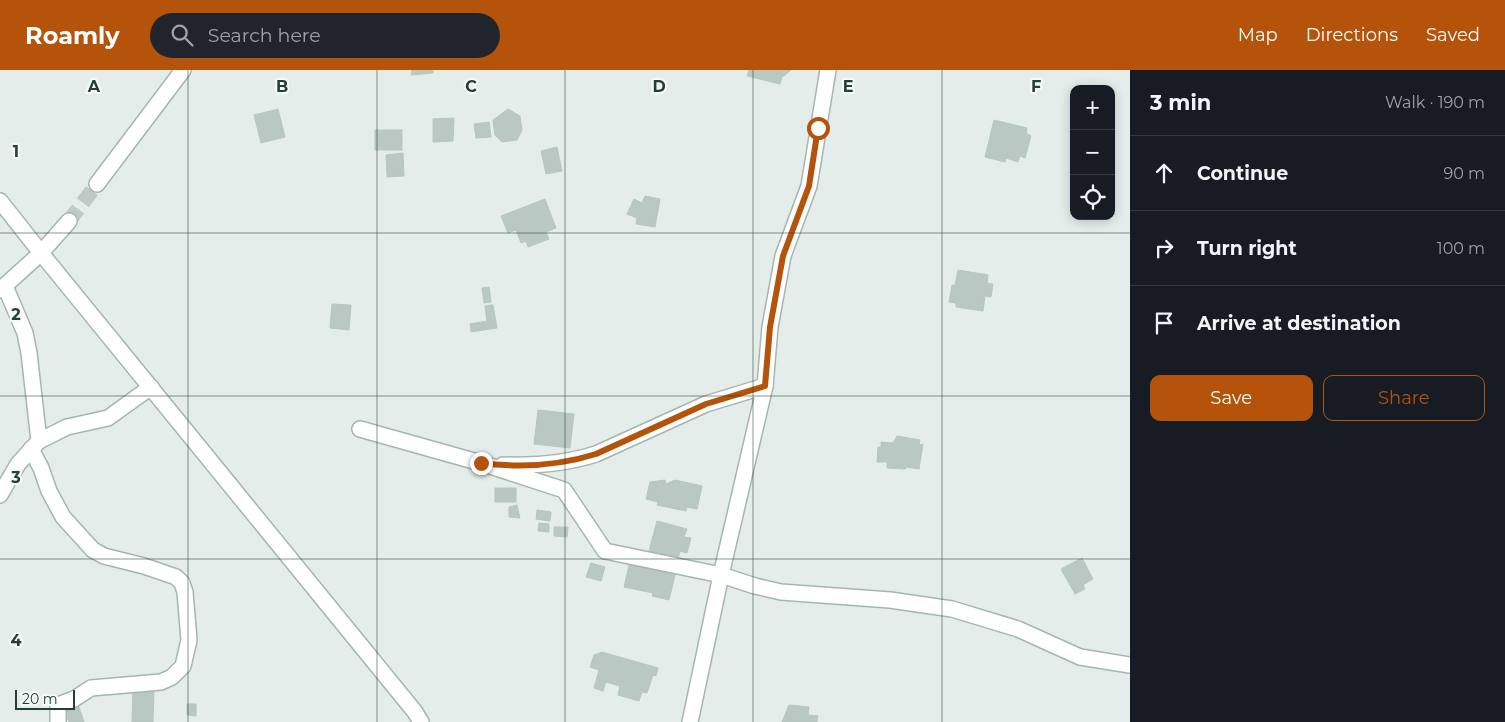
<!DOCTYPE html>
<html lang="en">
<head>
<meta charset="utf-8">
<style>
  :root { --surface:#171b24; --page:#20242c; --text:#f1f3f6; --muted:#9ea1a6; --line:#363941; --accent:#b45309 }
  body { margin:0; font-family:Montserrat,sans-serif; background:var(--page); color:var(--text) }
  .controls { position:absolute; right:15px; top:15px; display:grid; overflow:hidden; border-radius:10px; box-shadow:0 2px 12px #0003 }
  .controls button { width:45px; height:45px; display:grid; place-items:center; padding:0; border:0; border-bottom:1px solid var(--line); background:var(--surface); color:var(--text); font:25px sans-serif }
  .scale { position:absolute; left:15px; bottom:12px; width:60px; box-sizing:border-box; padding-left:5px; border:2px solid #243e38; border-top:0; font-size:14px; line-height:18px; white-space:nowrap; color:#243e38; -webkit-text-stroke:4px #f5f9f7; paint-order:stroke }
  .stop { position:absolute; width:15px; height:15px; margin:-11px; border:4px solid #b45309; border-radius:50%; background:#fff }
  .stop.end { background:#b45309; border-color:#fff; box-shadow:0 1px 5px #0008 }
  .list { margin:0; padding:0; list-style:none }
  h2 { display:flex; justify-content:space-between; align-items:center; height:65px; margin:0; padding:0 20px; font-size:21px }
  h2 small { font-size:16px; font-weight:400; color:var(--muted) }
  .list li { display:grid; grid-template-columns:32px 1fr auto; gap:15px; align-items:center; box-sizing:border-box; height:75px; padding:0 20px; border-top:1px solid var(--line) }
  .list b { display:block; font-size:19px; white-space:nowrap }
  .list em { font-size:16px; font-style:normal; color:var(--muted) }
  .actions { display:flex; gap:10px; padding:15px 20px }
  .actions a { flex:1; padding:11px 0; border:1px solid var(--accent); border-radius:10px; text-align:center; font-size:18px; color:var(--accent) }
  .actions .main { background:var(--accent); color:#fff }
  .icon { flex:none; width:28px; height:28px; fill:none; stroke:currentColor; stroke-width:2; stroke-linecap:round; stroke-linejoin:round }
  .map { position:relative; flex:none; width:1130px; height:652px; overflow:hidden }
  header { display:flex; align-items:center; gap:30px; box-sizing:border-box; height:70px; padding:0 25px; background:var(--accent); color:#fff }
  header strong { font-size:24px }
  nav { display:flex; gap:28px; margin-inline-start:auto; font-size:18px }
  .search { width:350px; height:45px; background:var(--page); display:flex; align-items:center; gap:12px; box-sizing:border-box; padding:0 18px; border-radius:28px; color:var(--muted); font-size:19px }
  main { display:flex }
  aside { flex:1; background:var(--surface) }
  .map>svg:first-child { display:block }
  .building { fill:#bac8c3; stroke:#b7c6c1 }
  .lines { fill:none; stroke-linecap:round; stroke-linejoin:round }
  .street-tunnel { stroke:#becac6; stroke-width:15; stroke-dasharray:15 8; stroke-linecap:butt }
  .street-casing { stroke:#a7b5b1; stroke-width:18 }
  .street { stroke:#fff; stroke-width:15 }
  .route { stroke:#b45309; stroke-width:6 }
  .grid { fill:none; stroke:#243e38; stroke-width:1; stroke-opacity:0.55 }
  .grid-label { font-size:16px; text-anchor:middle; font-weight:bold; fill:#243e38; stroke:#f5f9f7; stroke-width:4.5; stroke-linejoin:round; paint-order:stroke }
</style>
</head>
<body>
<header>
<strong>Roamly</strong>
<div class="search"><svg class="icon" aria-label="search" viewBox="0 0 24 24"><circle cx="10" cy="10" r="6"/><path d="M15 15l6 6"/></svg>Search here</div>
<nav><a>Map</a><a>Directions</a><a>Saved</a></nav>
</header>
<main>
<div class="map">
<svg width="1130" height="652" viewBox="0 0 1130 652">
  <rect width="100%" height="100%" fill="#e4edea"/>
  <g class="building">
    <polygon points="412,0 433,0 433,3 411,5"/>
    <polygon points="749,0 791,0 784,6 782,6 780,14 747,6"/>
    <polygon points="278,39 285,67 261,73 254,45"/>
    <polygon points="508,39 520,46 522,60 517,70 502,72 495,65 493,50"/>
    <polygon points="454,48 453,71 433,72 433,49"/>
    <polygon points="994,50 1027,58 1026,63 1031,66 1025,88 1020,86 1018,92 1006,88 1005,92 985,87"/>
    <polygon points="489,52 491,67 476,68 474,54"/>
    <rect x="375" y="60" width="27" height="20"/>
    <polygon points="557,77 562,101 546,104 541,81"/>
    <polygon points="403,83 404,106 387,107 386,85"/>
    <polygon points="645,126 660,129 655,157 636,154 637,148 627,144 634,129 642,133"/>
    <polygon points="545,129 556,158 546,162 549,169 528,177 526,171 521,173 516,160 508,163 501,146"/>
    <polygon points="958,200 988,205 987,213 993,214 991,227 985,226 983,241 956,237 956,233 949,232 952,215 955,215"/>
    <polygon points="489,217 491,232 484,233 482,218"/>
    <polygon points="332,234 351,235 349,260 330,258"/>
    <polygon points="493,235 497,258 471,262 470,254 487,251 485,236"/>
    <polygon points="538,340 574,344 570,378 534,374"/>
    <polygon points="897,366 920,370 919,375 923,374 919,399 907,397 905,399 887,398 887,392 877,392 878,377 881,377 881,372 893,373"/>
    <polygon points="665,410 666,414 675,410 702,416 697,439 687,437 686,441 657,435 658,432 646,429 650,412"/>
    <rect x="495" y="418" width="21" height="14"/>
    <polygon points="517,435 520,448 509,447 509,437"/>
    <polygon points="537,440 551,442 550,451 536,449"/>
    <polygon points="657,451 687,459 684,467 691,468 687,483 680,481 678,489 649,481"/>
    <polygon points="539,453 549,454 549,462 538,461"/>
    <polygon points="554,457 568,457 567,467 554,466"/>
    <polygon points="1082,488 1093,509 1083,515 1085,519 1075,524 1061,499"/>
    <polygon points="630,491 676,501 669,530 652,526 653,523 624,517"/>
    <polygon points="591,493 605,497 601,511 586,507"/>
    <polygon points="602,582 658,598 656,606 653,605 647,623 642,622 639,631 618,625 620,616 606,612 603,621 594,618 599,600 590,597 594,585"/>
    <polygon points="133,618 154,619 153,652 132,652"/>
    <polygon points="78,634 84,652 69,652 63,638"/>
    <polygon points="187,634 196,634 196,646 187,645"/>
    <polygon points="789,635 809,637 808,645 818,646 817,652 782,652"/>
  </g>
  <g class="lines">
    <polyline class="street-tunnel" points="69,151 97,114"/>
    <g class="street-casing">
      <g id="street">
        <polyline points="97,114 183,0"/>
        <polyline points="0,131 41,183 415,642 421,652"/>
        <polyline points="5,216 25,263 29,283 39,371"/>
        <polyline points="0,220 41,183 69,151"/>
        <polyline points="360,359 481,393 564,420 605,481 721,505 755,516 781,522 890,530 952,539 1018,559 1080,587 1130,595"/>
        <polyline points="31,379 41,398 49,421 63,447 93,480 104,486 144,496 176,507 182,513 185,522 189,570 183,596 172,607 161,612 91,618 74,629 58,635 58,652"/>
        <path d="M503,395C535,396 565,394 596,384L706,334L765,316"/>
        <polyline points="0,425 18,394 39,371 67,357 108,348 151,317"/>
        <polyline points="690,652 721,505 765,316 770,257 783,186 809,116 828,0"/>
      </g>
    </g>
    <use href="#street" class="street"/>
  </g>
  <g class="lines">
    <path class="route" d="M481,393C520,398 558,396 596,384L706,334L765,316L770,257L783,186L809,116L818,58"/>
  </g>
  <path class="grid" d="M188,0V652M377,0V652M565,0V652M753,0V652M942,0V652M0,163H1130M0,326H1130M0,489H1130"/>
  <g class="grid-label">
    <text x="94" y="22">A</text>
    <text x="282" y="22">B</text>
    <text x="471" y="22">C</text>
    <text x="659" y="22">D</text>
    <text x="848" y="22">E</text>
    <text x="1036" y="22">F</text>
    <text x="16" y="87">1</text>
    <text x="16" y="250">2</text>
    <text x="16" y="413">3</text>
    <text x="16" y="576">4</text>
  </g>
</svg>
<div class="controls">
<button>+</button>
<button>−</button>
<button><svg class="icon" aria-label="locate" viewBox="0 0 24 24"><circle cx="12" cy="12" r="6"/><path d="M12 2v4M12 18v4M2 12h4M18 12h4"/></svg></button>
</div>
<div class="scale">20 m</div>
<div class="stop" style="left:818px;top:58px"></div>
<div class="stop end" style="left:481px;top:393px"></div>
</div>
<aside>
<h2>3 min<small>Walk · 190 m</small></h2>
<ul class="list">
<li><svg class="icon" aria-label="ahead" viewBox="0 0 24 24"><path d="M12 20V5M6 11l6-6 6 6"/></svg><div><b>Continue</b></div><em>90 m</em></li>
<li><svg class="icon" aria-label="right" viewBox="0 0 24 24"><path d="M7 20v-9h11M14 6l5 5-5 5"/></svg><div><b>Turn right</b></div><em>100 m</em></li>
<li><svg class="icon" aria-label="arrive" viewBox="0 0 24 24"><path d="M6 21V4h12l-3 4 3 4H6"/></svg><div><b>Arrive at destination</b></div></li>
</ul>
<div class="actions"><a class="main">Save</a><a>Share</a></div>
</aside>
</main>
</body>
</html>
